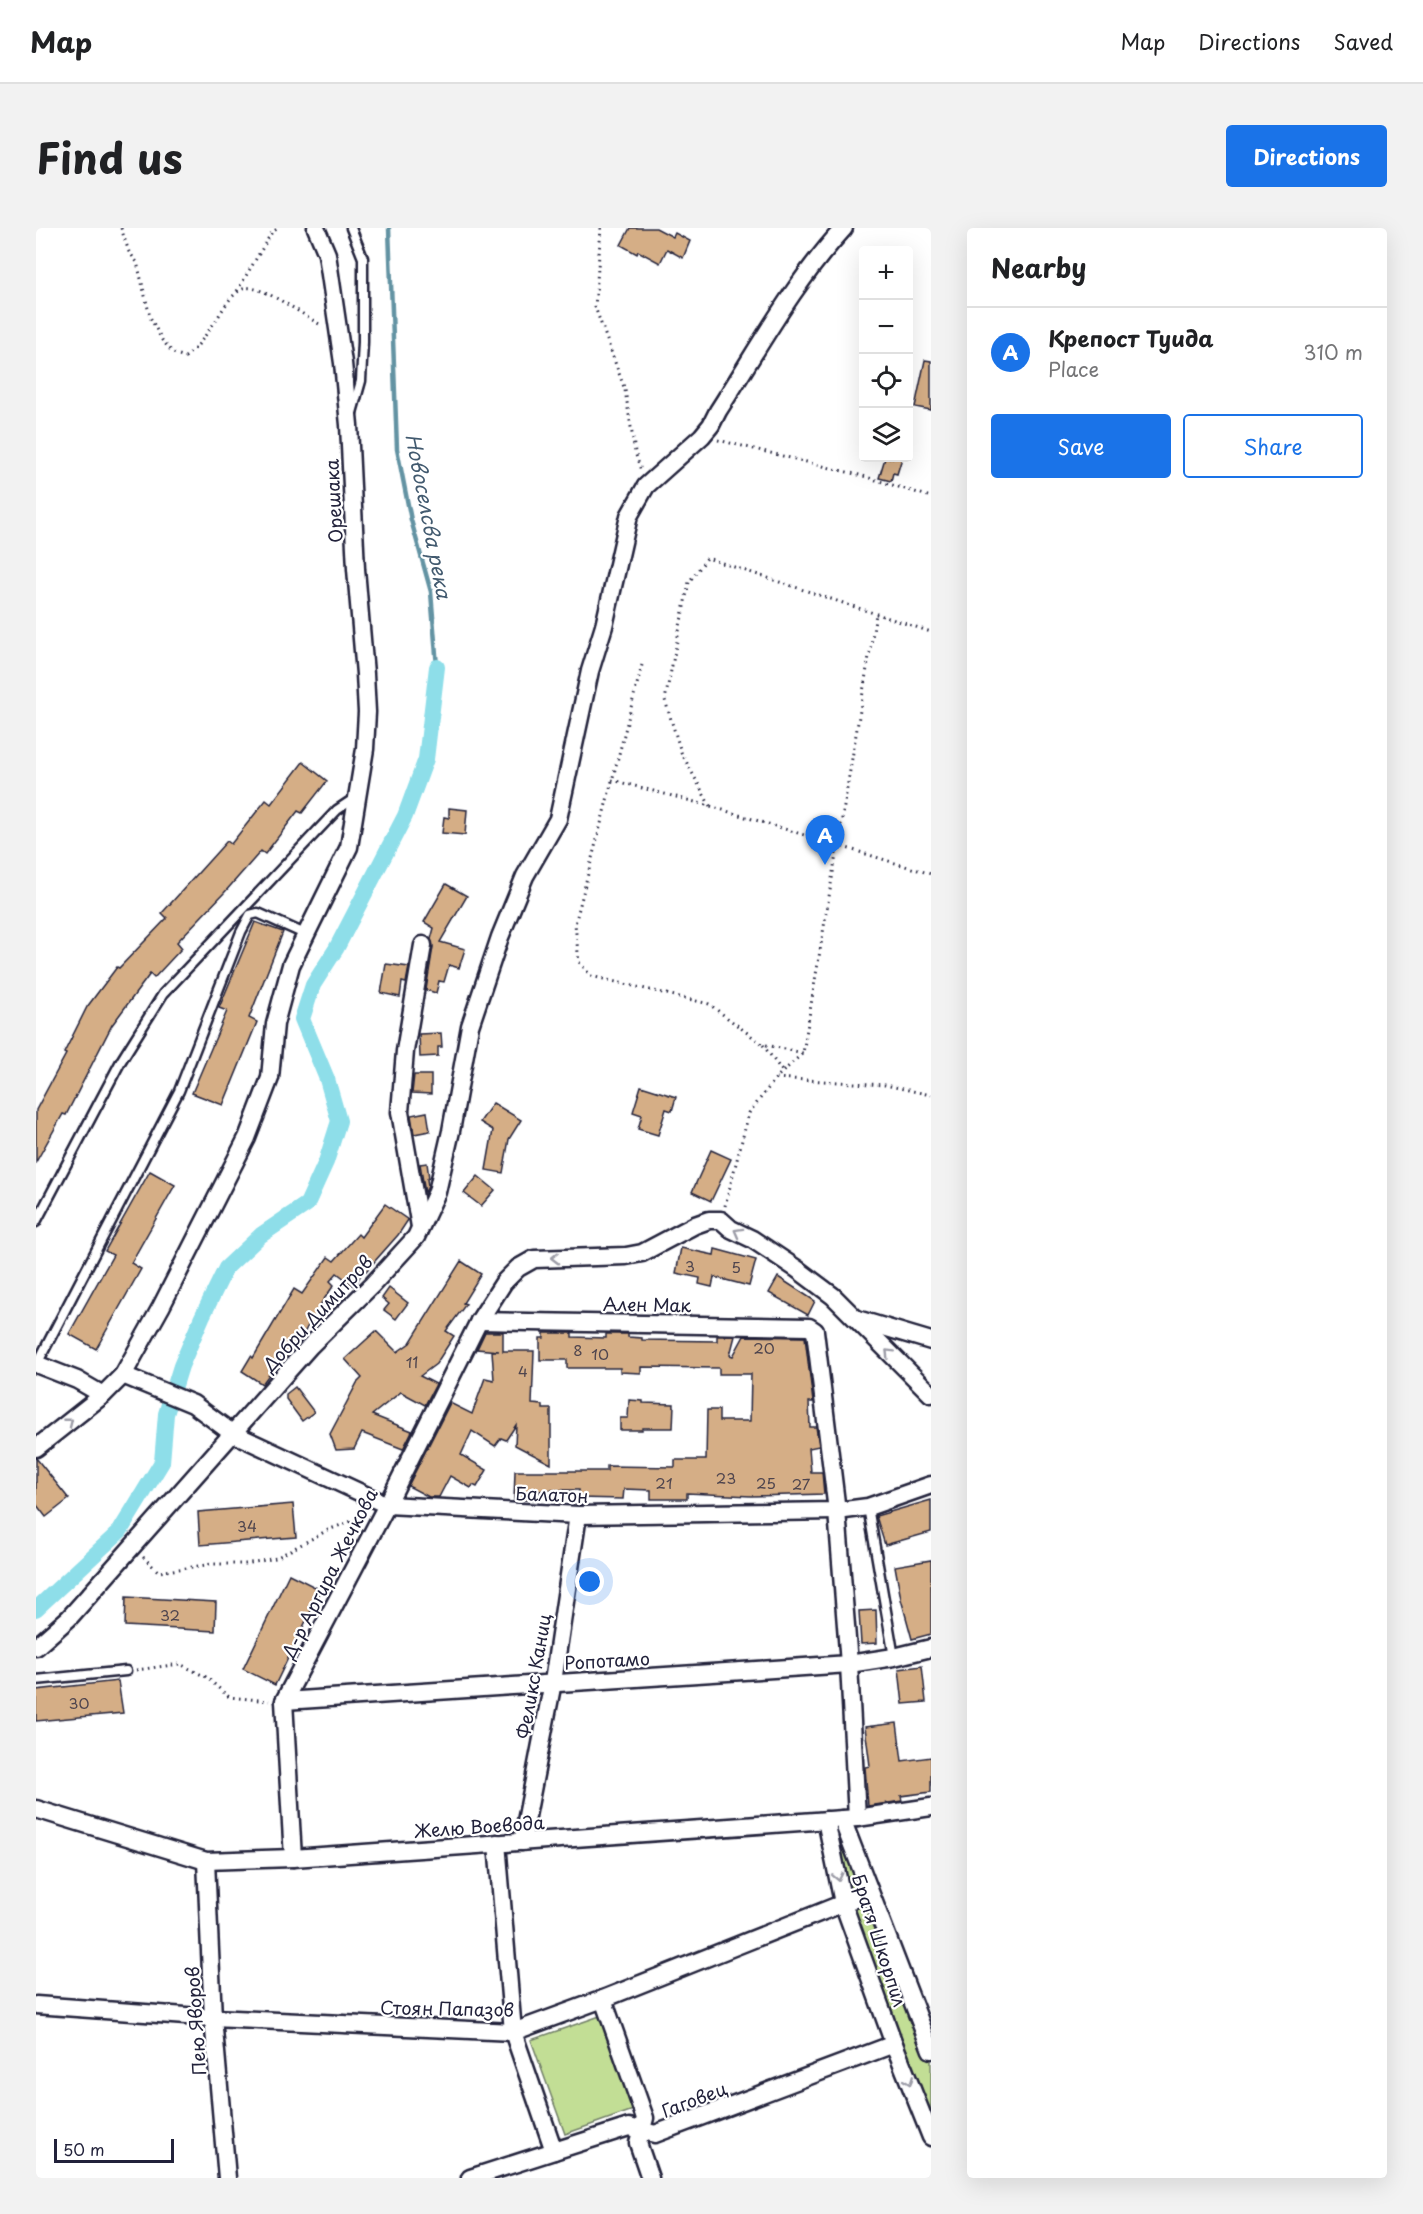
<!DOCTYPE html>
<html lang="en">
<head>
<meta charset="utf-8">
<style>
  :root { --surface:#fff; --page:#f2f2f2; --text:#202124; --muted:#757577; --line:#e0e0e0; --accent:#1a73e8 }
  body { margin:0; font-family:"Playpen Sans",sans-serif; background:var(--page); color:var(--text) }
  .controls { position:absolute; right:18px; top:18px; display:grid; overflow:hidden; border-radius:6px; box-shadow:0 6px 24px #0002 }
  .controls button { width:54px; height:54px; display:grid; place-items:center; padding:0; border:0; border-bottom:2px solid var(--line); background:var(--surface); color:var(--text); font:30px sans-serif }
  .scale { position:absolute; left:18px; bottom:15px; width:120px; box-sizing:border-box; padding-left:6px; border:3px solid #22223b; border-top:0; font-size:16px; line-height:21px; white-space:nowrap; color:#22223b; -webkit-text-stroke:4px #fff; paint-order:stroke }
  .you { position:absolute; left:554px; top:1354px; width:21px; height:21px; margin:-15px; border:4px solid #fff; border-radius:50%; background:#1a73e8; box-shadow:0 0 0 9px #1a73e833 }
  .badge { display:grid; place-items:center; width:39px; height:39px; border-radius:50%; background:var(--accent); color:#fff; font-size:20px; font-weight:700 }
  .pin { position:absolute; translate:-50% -50px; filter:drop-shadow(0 2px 3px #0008) }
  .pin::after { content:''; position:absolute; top:32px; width:21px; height:18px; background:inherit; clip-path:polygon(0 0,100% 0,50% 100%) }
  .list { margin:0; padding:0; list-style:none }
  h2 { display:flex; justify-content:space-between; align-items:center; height:78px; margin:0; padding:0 24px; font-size:26px }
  h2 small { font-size:20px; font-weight:400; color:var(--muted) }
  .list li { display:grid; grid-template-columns:39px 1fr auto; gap:18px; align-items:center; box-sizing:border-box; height:90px; padding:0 24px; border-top:2px solid var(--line) }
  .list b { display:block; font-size:22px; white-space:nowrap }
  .list p { margin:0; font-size:20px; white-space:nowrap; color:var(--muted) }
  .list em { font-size:20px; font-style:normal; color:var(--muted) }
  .actions { display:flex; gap:12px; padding:18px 24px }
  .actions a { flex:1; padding:14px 0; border:2px solid var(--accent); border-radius:6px; text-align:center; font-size:21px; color:var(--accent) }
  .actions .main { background:var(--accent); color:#fff }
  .icon { flex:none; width:33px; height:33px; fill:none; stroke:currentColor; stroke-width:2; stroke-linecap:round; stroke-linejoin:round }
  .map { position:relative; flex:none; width:895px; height:1950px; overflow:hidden; border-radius:6px }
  header { display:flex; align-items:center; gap:36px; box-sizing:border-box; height:84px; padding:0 30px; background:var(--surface); border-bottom:2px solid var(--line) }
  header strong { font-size:28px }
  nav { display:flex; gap:33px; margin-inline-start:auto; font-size:21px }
  .intro { display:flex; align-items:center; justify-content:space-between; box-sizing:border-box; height:144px; padding:0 36px }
  h1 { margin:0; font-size:42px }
  .button { padding:15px 27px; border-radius:6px; background:var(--accent); color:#fff; font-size:21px; font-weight:700 }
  main { display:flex; gap:36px; padding:0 36px }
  aside { flex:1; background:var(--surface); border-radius:6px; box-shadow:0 6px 24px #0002 }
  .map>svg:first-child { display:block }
  .green { fill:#c2de95; stroke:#728068; stroke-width:1.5 }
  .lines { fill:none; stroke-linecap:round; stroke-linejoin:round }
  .stream { stroke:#6393a3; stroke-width:4.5 }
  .canal { stroke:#8edee9; stroke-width:16 }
  .building { fill:#d5ae86; stroke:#22223b; stroke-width:1.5 }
  .service-casing { stroke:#22223b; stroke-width:13 }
  .minor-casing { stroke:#22223b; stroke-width:21 }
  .path { stroke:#22223b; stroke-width:3; stroke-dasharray:1.5 4.5; stroke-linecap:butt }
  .service { stroke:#fff; stroke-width:8 }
  .minor { stroke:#fff; stroke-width:16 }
  .oneway { stroke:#9c9ca7 }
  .labels { text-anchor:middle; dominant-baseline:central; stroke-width:4.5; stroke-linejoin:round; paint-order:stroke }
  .number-label { font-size:15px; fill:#4f454e }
  .street-label { font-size:18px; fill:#22223b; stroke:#fff }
  .water-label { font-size:20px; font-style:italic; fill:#425a6f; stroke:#fff }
</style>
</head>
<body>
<header>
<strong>Map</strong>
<nav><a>Map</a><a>Directions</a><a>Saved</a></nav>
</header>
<div class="intro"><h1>Find us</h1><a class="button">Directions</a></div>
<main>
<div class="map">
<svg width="895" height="1950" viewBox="0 0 895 1950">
  <rect width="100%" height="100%" fill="#fff"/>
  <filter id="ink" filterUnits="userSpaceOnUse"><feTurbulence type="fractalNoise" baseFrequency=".0167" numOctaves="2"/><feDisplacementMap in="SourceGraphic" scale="12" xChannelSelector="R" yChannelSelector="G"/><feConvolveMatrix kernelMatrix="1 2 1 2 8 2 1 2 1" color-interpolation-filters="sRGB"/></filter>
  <g filter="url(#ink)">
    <g class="green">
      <polygon points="790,1592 833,1665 895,1822 895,1906 858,1816"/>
      <polygon points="564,1788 597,1882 529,1906 495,1812"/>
    </g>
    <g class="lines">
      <polyline class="stream" points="353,0 361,221 375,292 395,364 401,439"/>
      <polyline class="canal" points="0,1381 84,1303 126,1234 130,1186 145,1138 166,1089 190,1040 225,1007 271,976 290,934 303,893 291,851 266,791 277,757 300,721 369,588 390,531 401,439"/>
    </g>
    <g class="building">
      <polygon points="594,0 620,0 637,9 639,5 654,13 647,30 631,21 624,35 602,23 601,26 585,17"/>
      <polygon points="889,132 895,133 895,182 879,179"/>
      <polygon points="849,230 866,230 861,246 857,245 855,253 843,250"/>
      <polygon points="267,534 291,553 266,585 262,583 229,626 225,623 188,665 141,714 146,720 118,750 114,746 76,797 30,887 27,886 0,934 0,882 30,826 28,825 51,779 81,739 83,740 131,690 126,685 191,613 195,616 230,572 235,576"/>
      <polygon points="413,580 431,582 429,607 406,605 408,589 413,590"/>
      <polygon points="410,656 431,668 404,714 429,721 423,740 413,737 408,754 403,753 400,765 390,762 397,719 395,711 398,700 388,694"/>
      <polygon points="219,694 247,704 213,790 221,794 187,877 156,865 191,783 183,780"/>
      <polygon points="350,736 373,739 370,755 366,754 364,769 345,765"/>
      <polygon points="405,805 406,819 402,819 402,828 384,829 383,806"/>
      <polygon points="378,847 395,847 395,866 376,865"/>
      <polygon points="605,858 640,869 636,883 630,881 622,907 602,901 606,887 597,884"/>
      <polygon points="457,875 485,892 473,911 467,945 450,942 457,902 444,894"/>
      <polygon points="391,884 394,903 378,906 375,887"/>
      <polygon points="675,922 695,931 675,973 656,964"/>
      <polygon points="391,935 393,950 391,951 392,958 389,965 384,936"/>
      <polygon points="114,943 139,957 95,1035 105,1041 60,1121 33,1106 77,1027 69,1023"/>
      <polygon points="442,948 459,962 445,978 428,965"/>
      <polygon points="349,976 372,992 362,1007 330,1043 328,1042 318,1058 301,1045 294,1053 298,1057 284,1077 289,1080 278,1097 274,1094 262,1116 250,1130 247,1128 226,1156 206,1143 215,1128 217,1130 258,1061 266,1066 292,1029 298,1033 322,1006 325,1009"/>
      <polygon points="645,1020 678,1027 679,1021 720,1032 713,1058 678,1049 676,1059 663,1056 664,1050 640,1045"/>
      <polygon points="425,1033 445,1046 427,1075 430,1076 410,1103 418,1108 400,1136 384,1148 400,1156 389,1177 365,1164 336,1187 376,1203 367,1221 326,1205 318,1221 300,1222 294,1206 321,1155 326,1150 309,1131 340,1103 361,1124 374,1115"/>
      <polygon points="742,1049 779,1073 772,1087 733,1065"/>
      <polygon points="353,1060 372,1075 360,1091 348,1082 353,1076 346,1070"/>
      <polygon points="449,1104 467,1104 467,1123 498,1123 496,1176 507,1177 507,1181 515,1181 515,1236 479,1217 480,1197 470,1212 465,1210 459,1218 436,1203 425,1227 451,1242 441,1259 437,1257 435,1260 414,1248 403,1269 393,1269 372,1258 414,1175 436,1186 449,1150 458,1152 456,1123 463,1123 441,1121"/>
      <polygon points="508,1105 536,1105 536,1109 570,1110 570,1106 592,1106 592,1109 606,1110 606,1112 681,1113 681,1108 699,1108 694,1127 697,1128 708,1108 769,1109 777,1174 773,1174 774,1199 780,1199 783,1218 773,1220 775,1244 786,1244 788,1266 715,1268 651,1265 651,1271 615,1271 615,1262 588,1261 587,1271 543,1270 543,1262 515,1262 503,1263 502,1272 478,1272 479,1243 571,1243 571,1238 639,1239 639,1232 670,1232 671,1182 683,1182 683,1193 714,1193 715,1146 683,1146 683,1140 605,1139 605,1145 584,1144 584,1140 531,1140 531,1132 504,1132 504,1110 508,1110"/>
      <polygon points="259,1159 278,1184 266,1193 250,1171 250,1166"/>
      <polygon points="593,1172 607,1173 607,1175 638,1176 637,1200 606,1200 606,1202 584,1202 584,1190 592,1190"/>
      <polygon points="0,1230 33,1271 10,1289 0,1276"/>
      <polygon points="895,1272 895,1304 849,1317 840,1288"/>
      <polygon points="257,1276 260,1309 164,1317 162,1284"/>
      <polygon points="895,1332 895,1406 876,1411 865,1371 859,1338"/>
      <polygon points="253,1346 285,1362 239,1457 207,1441"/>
      <polygon points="90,1369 180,1374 179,1403 89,1398"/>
      <polygon points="840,1382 841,1415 825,1416 823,1383"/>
      <polygon points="886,1438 890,1474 867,1476 863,1441"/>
      <polygon points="82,1453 87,1485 0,1493 0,1462"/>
      <polygon points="861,1495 866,1533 895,1529 895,1564 865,1568 866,1573 832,1578 829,1539 834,1538 829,1499"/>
    </g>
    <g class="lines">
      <g class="service-casing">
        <g id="service">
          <polyline points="315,0 327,30 327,114 325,153 316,185"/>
          <polyline points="0,994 85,833 127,766 301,582 319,570"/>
          <polyline points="1,1136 143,863 205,704 214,687 222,685 271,707"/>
          <polyline points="832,1279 858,1429"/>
          <polyline points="0,1452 90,1443"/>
        </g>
      </g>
      <g class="minor-casing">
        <g id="minor">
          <polyline points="384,999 364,884 369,823 387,717"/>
          <polyline points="821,1091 895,1113"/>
          <polyline points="443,1093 773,1099 779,1103 801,1283 813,1436 821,1590"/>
          <polyline points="0,1136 41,1152 67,1167"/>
          <polyline points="87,1147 157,1176 196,1205 351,1277 542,1287 801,1283 832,1279 895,1257"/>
          <polyline points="0,1220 67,1167 87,1147 125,1079 211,910 234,850 239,796 255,737 313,619 329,521 331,484 329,446 320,341 313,197 307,135 291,26 280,0"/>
          <path d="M0,1419L33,1390L274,1118L336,1057L380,1009L401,964L415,903L434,798L464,709L489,648L522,591L554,443L568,398L593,288L610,258L666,208L675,197L682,183C722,121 758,54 808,0"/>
          <polyline points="248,1473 813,1436 858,1429 895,1420"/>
          <polyline points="0,1581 170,1633 257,1630 821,1590 895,1579"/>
          <polyline points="806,1591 895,1822"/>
          <polyline points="790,1592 807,1675 858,1816 895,1909"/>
          <polyline points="486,1614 517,1454 542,1287"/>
          <polyline points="461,1615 477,1804 518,1923"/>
          <polyline points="257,1630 248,1473 351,1277 443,1093 468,1054 482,1040 498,1031 590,1028 606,1025 659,997 673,992 685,992 695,1001 716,1011 761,1041 797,1068 895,1166"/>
          <polyline points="170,1633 177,1790 191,1950"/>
          <polyline points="567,1771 609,1890 602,1915 614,1950"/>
          <polyline points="0,1777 177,1790 477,1804 567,1771 833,1665"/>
          <polyline points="434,1950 593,1899 619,1906 858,1816"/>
        </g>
      </g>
      <g class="path">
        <path d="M85,0L93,24L101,34L114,89L126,112L137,125L149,129C162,120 169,107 179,94C186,83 196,63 210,60C226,57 270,89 285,97"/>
        <polyline points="565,0 559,79 589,162 599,224 605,243"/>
        <polyline points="201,63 236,4 243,0"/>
        <polyline points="682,212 827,248 895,269"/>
        <polyline points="606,437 539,696 543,734 555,748 673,776 726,816 767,825"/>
        <polyline points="576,552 674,578 895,646"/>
        <polyline points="674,578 645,524 629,472 653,354 671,330 895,404"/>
        <polyline points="727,817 746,843"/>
        <polyline points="740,850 849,857 895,867"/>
        <polyline points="689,978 713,885 740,850 767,825 840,386"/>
        <polyline points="107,1329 123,1344 176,1336 209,1336 240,1330 292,1302 326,1289"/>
        <polyline points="100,1442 144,1436 170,1449 193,1469 233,1473"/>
      </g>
      <use href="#service" class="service"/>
      <use href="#minor" class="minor"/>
    </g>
    <defs><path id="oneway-chevron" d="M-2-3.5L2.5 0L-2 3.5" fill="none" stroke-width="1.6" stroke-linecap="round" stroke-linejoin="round" transform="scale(1.5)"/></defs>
    <g class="oneway">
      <use href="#oneway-chevron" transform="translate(702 1004) rotate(-151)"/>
      <use href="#oneway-chevron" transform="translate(519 1030) rotate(179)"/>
      <use href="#oneway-chevron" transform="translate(853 1125) rotate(-135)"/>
      <use href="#oneway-chevron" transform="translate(33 1194) rotate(-38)"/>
      <use href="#oneway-chevron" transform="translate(802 1649) rotate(78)"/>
      <use href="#oneway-chevron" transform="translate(873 1853) rotate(69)"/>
    </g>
  </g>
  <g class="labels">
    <g class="number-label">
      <text x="654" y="1037">3</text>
      <text x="700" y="1038">5</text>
      <text x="728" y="1119">20</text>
      <text x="542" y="1121">8</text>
      <text x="564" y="1125">10</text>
      <text x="376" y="1133">11</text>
      <text x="487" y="1142">4</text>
      <text x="690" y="1249">23</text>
      <text x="628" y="1254">21</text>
      <text x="730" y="1254">25</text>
      <text x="765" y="1255">27</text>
      <text x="211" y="1297">34</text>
      <text x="134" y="1386">32</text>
      <text x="43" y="1474">30</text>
    </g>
    <g class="street-label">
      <text transform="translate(297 273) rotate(-93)">Орешака</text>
      <text transform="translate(611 1076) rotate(1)">Ален Мак</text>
      <text transform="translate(281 1085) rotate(-47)">Добри Димитров</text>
      <text transform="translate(516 1266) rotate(2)">Балатон</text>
      <text transform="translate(293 1345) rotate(-63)">Д-р Аргира Жечкова</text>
      <text transform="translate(571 1432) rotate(-3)">Ропотамо</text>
      <text transform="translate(497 1448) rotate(-80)">Феликс Каниц</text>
      <text transform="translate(443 1598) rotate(-4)">Желю Воевода</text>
      <text transform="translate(844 1712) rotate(72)">Братя Шкорпил</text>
      <text transform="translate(411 1780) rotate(1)">Стоян Папазов</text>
      <text transform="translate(159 1793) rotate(-94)">Пею Яворов</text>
      <text transform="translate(658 1871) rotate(-21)">Гаговец</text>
    </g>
    <g class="water-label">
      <text transform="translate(393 288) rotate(79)">Новоселсва река</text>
    </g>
  </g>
</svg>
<div class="controls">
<button>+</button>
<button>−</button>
<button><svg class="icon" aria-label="locate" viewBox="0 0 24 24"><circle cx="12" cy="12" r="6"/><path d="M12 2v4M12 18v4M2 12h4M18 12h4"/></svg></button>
<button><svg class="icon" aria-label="layers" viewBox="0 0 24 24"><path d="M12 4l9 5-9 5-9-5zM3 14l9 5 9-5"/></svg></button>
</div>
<div class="scale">50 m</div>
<div class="you"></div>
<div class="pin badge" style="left:789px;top:637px">A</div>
</div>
<aside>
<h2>Nearby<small></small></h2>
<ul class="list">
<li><span class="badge">A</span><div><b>Крепост Туида</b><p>Place</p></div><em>310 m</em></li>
</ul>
<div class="actions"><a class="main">Save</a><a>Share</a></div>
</aside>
</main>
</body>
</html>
